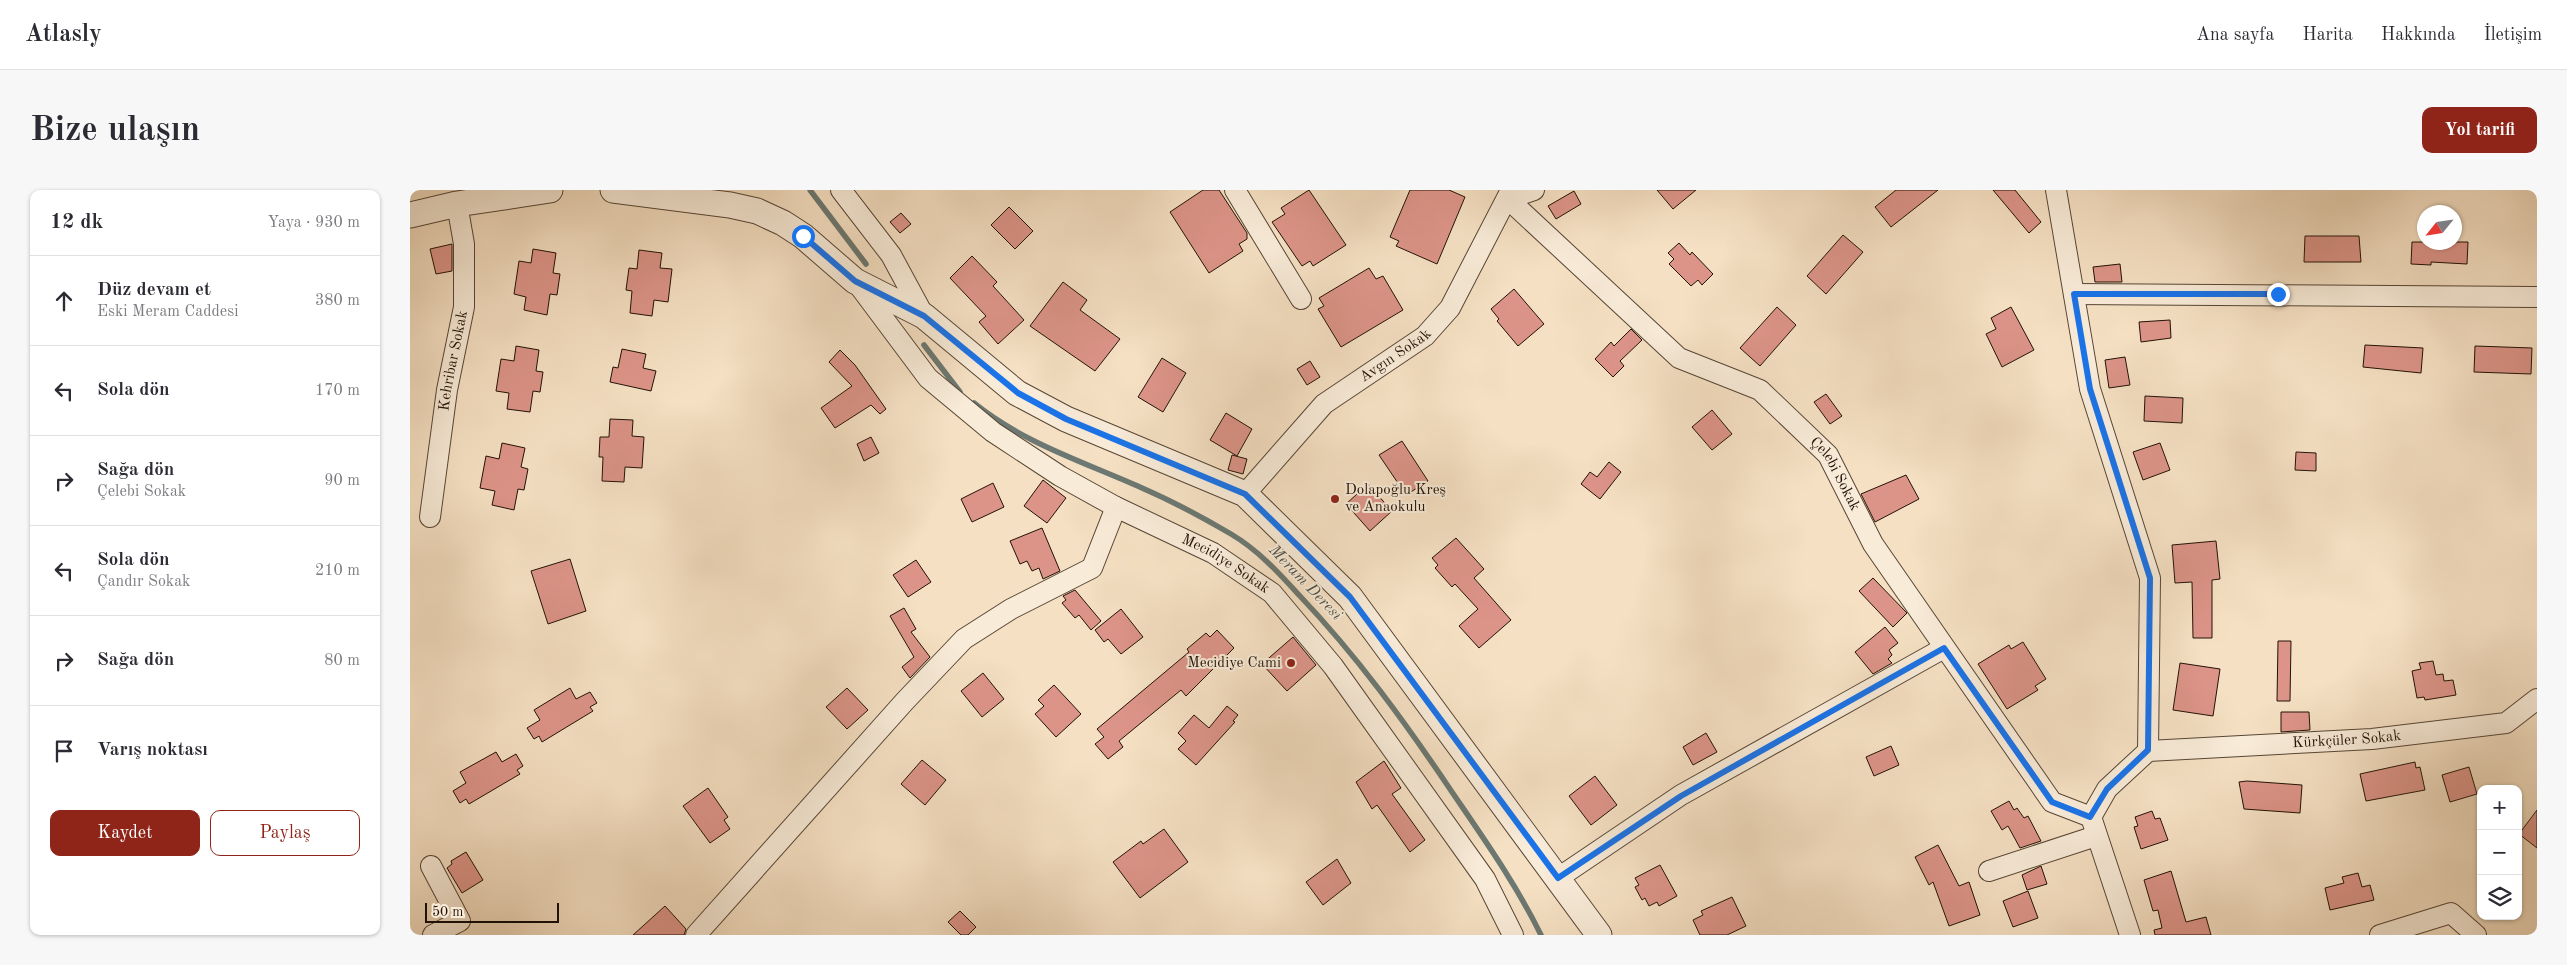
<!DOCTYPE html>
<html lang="tr">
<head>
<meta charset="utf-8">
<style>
  :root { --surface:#fff; --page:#f7f7f7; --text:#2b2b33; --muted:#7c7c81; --line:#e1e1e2; --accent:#8f2418 }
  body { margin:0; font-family:"Old Standard TT",serif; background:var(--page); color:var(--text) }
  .controls { position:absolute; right:15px; bottom:15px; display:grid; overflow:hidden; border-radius:10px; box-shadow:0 1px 4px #0004 }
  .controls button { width:45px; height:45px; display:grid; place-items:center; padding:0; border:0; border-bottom:1px solid var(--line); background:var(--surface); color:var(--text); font:25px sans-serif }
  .compass { position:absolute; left:2007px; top:15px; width:45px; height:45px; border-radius:50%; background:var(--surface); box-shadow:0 1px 4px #0004; rotate:240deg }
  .scale { position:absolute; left:15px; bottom:12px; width:134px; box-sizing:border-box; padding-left:5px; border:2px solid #221206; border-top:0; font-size:14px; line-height:18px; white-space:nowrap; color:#221206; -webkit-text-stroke:4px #f8ebd8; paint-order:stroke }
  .stop { position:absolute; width:15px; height:15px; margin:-11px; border:4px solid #1a73e8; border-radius:50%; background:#fff }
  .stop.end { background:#1a73e8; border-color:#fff; box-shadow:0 1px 5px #0008 }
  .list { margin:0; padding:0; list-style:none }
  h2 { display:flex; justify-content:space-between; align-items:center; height:65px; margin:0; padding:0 20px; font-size:21px }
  h2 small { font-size:16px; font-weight:400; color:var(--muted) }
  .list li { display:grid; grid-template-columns:32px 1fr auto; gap:15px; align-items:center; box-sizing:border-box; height:90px; padding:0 20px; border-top:1px solid var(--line) }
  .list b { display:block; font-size:19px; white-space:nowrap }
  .list p { margin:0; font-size:16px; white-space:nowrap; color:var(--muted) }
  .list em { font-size:16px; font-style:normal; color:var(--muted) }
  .actions { display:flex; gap:10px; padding:15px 20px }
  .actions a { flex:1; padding:11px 0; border:1px solid var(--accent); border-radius:10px; text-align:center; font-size:18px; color:var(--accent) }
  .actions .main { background:var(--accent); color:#fff }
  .icon { flex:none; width:28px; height:28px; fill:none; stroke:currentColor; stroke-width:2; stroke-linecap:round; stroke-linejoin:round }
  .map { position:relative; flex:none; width:2127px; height:745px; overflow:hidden; border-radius:10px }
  header { display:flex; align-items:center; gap:30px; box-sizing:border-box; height:70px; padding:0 25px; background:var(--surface); border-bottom:1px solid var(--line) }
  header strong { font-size:24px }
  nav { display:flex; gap:28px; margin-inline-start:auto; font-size:18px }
  .intro { display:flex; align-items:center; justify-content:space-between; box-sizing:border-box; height:120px; padding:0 30px }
  h1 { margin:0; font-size:35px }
  .button { padding:12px 22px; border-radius:10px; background:var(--accent); color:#fff; font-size:18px; font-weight:700 }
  main { display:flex; gap:30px; padding:0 30px }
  aside { flex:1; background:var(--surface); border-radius:10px; box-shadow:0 1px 4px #0004 }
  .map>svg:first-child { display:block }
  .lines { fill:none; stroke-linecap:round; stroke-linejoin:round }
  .stream { stroke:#6c7871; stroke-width:5.5 }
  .building { fill:#dc9488; stroke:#221206 }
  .minor-casing { stroke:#574635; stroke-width:22 }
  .tertiary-casing { stroke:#574635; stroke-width:27 }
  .minor { stroke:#f8ebd8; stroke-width:20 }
  .tertiary { stroke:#f8ebd8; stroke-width:25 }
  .route { stroke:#1a73e8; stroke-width:6 }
  .poi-dot { fill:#8f2418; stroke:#f8ebd8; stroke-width:2 }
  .labels { text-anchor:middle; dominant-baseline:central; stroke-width:4; stroke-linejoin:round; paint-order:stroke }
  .street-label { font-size:15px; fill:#221206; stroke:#f8ebd8 }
  .poi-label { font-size:15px; fill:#221206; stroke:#f8ebd8; text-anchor:start }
  .water-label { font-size:16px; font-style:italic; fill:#4d4e44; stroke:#f8ebd8 }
</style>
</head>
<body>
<header>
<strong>Atlasly</strong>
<nav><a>Ana sayfa</a><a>Harita</a><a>Hakkında</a><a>İletişim</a></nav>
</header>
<div class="intro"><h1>Bize ulaşın</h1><a class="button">Yol tarifi</a></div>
<main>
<aside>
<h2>12 dk<small>Yaya · 930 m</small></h2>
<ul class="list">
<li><svg class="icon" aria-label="ahead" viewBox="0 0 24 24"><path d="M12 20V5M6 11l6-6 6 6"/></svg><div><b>Düz devam et</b><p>Eski Meram Caddesi</p></div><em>380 m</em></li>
<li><svg class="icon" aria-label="left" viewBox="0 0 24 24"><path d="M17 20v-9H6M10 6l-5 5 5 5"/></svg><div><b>Sola dön</b></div><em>170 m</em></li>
<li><svg class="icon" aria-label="right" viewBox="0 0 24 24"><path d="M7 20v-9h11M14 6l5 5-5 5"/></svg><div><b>Sağa dön</b><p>Çelebi Sokak</p></div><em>90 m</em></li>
<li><svg class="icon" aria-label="left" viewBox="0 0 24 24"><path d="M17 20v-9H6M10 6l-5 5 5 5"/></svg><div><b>Sola dön</b><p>Çandır Sokak</p></div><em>210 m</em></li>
<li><svg class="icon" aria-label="right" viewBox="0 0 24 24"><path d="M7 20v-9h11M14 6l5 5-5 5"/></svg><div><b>Sağa dön</b></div><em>80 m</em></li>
<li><svg class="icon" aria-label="arrive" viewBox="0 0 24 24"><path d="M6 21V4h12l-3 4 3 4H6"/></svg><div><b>Varış noktası</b></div></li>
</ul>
<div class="actions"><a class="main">Kaydet</a><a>Paylaş</a></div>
</aside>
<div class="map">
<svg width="2127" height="745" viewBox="0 0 2127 745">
  <rect width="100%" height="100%" fill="#f5e0c3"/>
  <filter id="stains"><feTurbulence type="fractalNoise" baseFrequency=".004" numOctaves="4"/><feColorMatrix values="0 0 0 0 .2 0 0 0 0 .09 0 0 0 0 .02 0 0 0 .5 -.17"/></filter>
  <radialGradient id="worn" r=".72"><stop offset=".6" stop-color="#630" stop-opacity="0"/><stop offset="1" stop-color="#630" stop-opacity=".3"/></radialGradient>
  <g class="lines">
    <g class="stream">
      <polyline points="400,0 456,74"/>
      <polyline points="514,155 550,202"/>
      <path d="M564,213C613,253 674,272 732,298C762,311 792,327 821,344C848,360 868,382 889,405C947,466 995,532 1042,602C1074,649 1106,694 1131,745"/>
    </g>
  </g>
  <g class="building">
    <polygon points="793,0 809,0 837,43 837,49 829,54 833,61 799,83 760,22"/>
    <polygon points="899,0 936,55 903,76 900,71 892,76 862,32 875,24 871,18"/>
    <polygon points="1000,0 1039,0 1055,7 1027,74 986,56 989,51 980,47"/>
    <polygon points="1247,0 1286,0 1263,19"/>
    <polygon points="1486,0 1528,0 1481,37 1465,17"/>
    <polygon points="1583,0 1605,0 1631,32 1619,43"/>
    <polygon points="1164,1 1171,14 1146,29 1138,16"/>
    <polygon points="599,17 623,41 605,59 581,35"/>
    <polygon points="491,23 501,34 490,43 480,32"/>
    <polygon points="1433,45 1453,62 1416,104 1397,86"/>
    <polygon points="1895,46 1949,46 1951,72 1894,72"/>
    <polygon points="2002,52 2058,52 2057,74 2021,72 2021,75 2001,74"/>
    <polygon points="1269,53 1280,65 1282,62 1303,84 1292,95 1288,90 1281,96 1259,74 1264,69 1258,63"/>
    <polygon points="42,54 42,81 26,84 20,59"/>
    <polygon points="123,59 146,63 143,83 150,84 147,105 140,104 137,125 114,120 116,107 104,104 109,71 121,73"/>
    <polygon points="229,60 252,63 250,78 262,79 258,112 244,110 242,126 220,123 222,101 216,100 219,78 227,79"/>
    <polygon points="562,66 587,92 583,96 614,130 588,154 569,132 576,126 540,88"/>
    <polygon points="1710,74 1712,92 1685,92 1683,77"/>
    <polygon points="959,78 966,89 973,86 993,120 931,157 908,119 914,116 909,108"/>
    <polygon points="653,92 677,110 670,120 710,149 685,181 620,136"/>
    <polygon points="1104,99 1134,134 1108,156 1087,131 1089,129 1081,119"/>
    <polygon points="1367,117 1386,135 1350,176 1330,158"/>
    <polygon points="1601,117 1624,160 1592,177 1576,144 1586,139 1581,128"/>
    <polygon points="1760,130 1761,148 1731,152 1729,132"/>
    <polygon points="1221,139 1232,150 1210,171 1214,176 1203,187 1185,169 1201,152 1204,156"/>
    <polygon points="1955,155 2013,158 2011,183 1953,177"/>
    <polygon points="106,156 129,160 126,181 133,182 130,202 123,201 120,222 97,219 99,203 86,201 91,169 104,171"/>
    <polygon points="2065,156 2122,158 2121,184 2064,182"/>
    <polygon points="212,159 236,164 233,178 246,181 241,201 200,192 203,177 208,178"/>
    <polygon points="430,160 445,175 476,219 470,224 461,215 425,238 411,218 442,196 419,172"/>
    <polygon points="1715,167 1720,195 1699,198 1695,170"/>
    <polygon points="752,168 776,183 753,222 728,207"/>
    <polygon points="900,171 910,187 897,195 887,179"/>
    <polygon points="1416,204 1432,226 1420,234 1404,212"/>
    <polygon points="1735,206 1773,208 1772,233 1734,231"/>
    <polygon points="1302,220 1322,244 1302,260 1282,237"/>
    <polygon points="816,223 842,239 827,266 800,250"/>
    <polygon points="200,229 223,230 222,246 234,247 232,278 215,277 214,292 192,291 193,267 189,267 190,247 199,247"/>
    <polygon points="461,247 469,263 454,271 447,254"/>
    <polygon points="992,251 1018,291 996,305 969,265"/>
    <polygon points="92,253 115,258 111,277 118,279 114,300 108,299 104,320 82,315 85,301 70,298 76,266 89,269"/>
    <polygon points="1750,253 1760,280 1733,290 1723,262"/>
    <polygon points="1886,262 1906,263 1906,281 1885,280"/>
    <polygon points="822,265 837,269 833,284 818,280"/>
    <polygon points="1199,272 1211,282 1190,309 1171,294 1180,282 1187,287"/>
    <polygon points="1496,285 1509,309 1465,332 1451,304"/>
    <polygon points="633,290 656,308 637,333 614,316"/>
    <polygon points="583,293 594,317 562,332 551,309"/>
    <polygon points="958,294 982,321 960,341 936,314"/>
    <polygon points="632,338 650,381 633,389 629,378 622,381 617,371 610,374 600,351"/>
    <polygon points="1046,348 1074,379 1064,388 1101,430 1069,458 1049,436 1068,419 1045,394 1042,397 1025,378 1028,375 1022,368"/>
    <polygon points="1806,351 1810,389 1802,390 1802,448 1783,448 1782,392 1765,393 1762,355"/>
    <polygon points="160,369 176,421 138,434 121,381"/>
    <polygon points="506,370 521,392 498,407 483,385"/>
    <polygon points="1463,388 1497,423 1483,437 1449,401"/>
    <polygon points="665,400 691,431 681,440 669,425 665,428 652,413 656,410 653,406"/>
    <polygon points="494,418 506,439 501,442 520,467 500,488 492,477 504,467 480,426"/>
    <polygon points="711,419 733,447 711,464 698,449 694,452 685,440"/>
    <polygon points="1475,437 1488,453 1479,460 1482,465 1478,469 1482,473 1463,484 1445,462"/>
    <polygon points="807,440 824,458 776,506 771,500 709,551 713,557 698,569 685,554 694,547 687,539 779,462 777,459 796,443 800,447"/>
    <polygon points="883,447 906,475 877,501 852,474"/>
    <polygon points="1868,451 1881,451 1880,511 1867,511"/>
    <polygon points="1613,452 1636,489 1625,496 1628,500 1597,519 1568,474 1599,455 1601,459"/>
    <polygon points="2023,471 2026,485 2033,484 2034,491 2043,490 2046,505 2015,510 2014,507 2007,508 2002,481 2011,479 2009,473"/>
    <polygon points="1770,473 1810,479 1803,526 1763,520"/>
    <polygon points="573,483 594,509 572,527 551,501"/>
    <polygon points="644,495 671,524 646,547 625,524 634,516 628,510"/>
    <polygon points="160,498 166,509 180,502 187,513 180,517 183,521 132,552 129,546 124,549 117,538 130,530 124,520"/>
    <polygon points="437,498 458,520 437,539 416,517"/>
    <polygon points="817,516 828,525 823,531 825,532 786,575 768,559 776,551 768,543 784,525 799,538"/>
    <polygon points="1871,522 1899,522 1900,540 1871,542"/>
    <polygon points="1296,543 1307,562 1283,575 1273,557"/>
    <polygon points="1481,556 1489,575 1464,586 1456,567"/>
    <polygon points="86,562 92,572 106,564 113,576 107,580 110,584 59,614 56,609 50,613 43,601 56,593 50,582"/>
    <polygon points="512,570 536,590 515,615 491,594"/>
    <polygon points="974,571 991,598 982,604 1015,650 1000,662 967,615 962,619 946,592"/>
    <polygon points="2005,572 2006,578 2010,577 2015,600 1956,611 1950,584"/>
    <polygon points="2059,577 2067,604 2040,612 2032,585"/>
    <polygon points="1185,586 1207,615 1181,635 1159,606"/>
    <polygon points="1837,591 1892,595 1890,623 1834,619 1829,592"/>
    <polygon points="298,598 318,627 314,630 320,639 300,653 273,616"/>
    <polygon points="1599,611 1604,620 1607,618 1614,628 1618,626 1631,651 1610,658 1598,636 1592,640 1581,621"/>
    <polygon points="2127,620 2127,658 2109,644"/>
    <polygon points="1742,621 1745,629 1750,628 1758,650 1731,659 1724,637 1728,636 1725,627"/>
    <polygon points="754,639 778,672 730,708 703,672 731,651 733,654"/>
    <polygon points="1528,655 1549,696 1559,692 1570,725 1539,736 1523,692 1519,695 1505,667"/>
    <polygon points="56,662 73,690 52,703 37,678 42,674 41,671"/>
    <polygon points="927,669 941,693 913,715 896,692"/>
    <polygon points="1250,675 1267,706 1249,716 1247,712 1239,716 1235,708 1232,710 1225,697 1229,695 1225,688"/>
    <polygon points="1631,676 1637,694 1617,700 1612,685"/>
    <polygon points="1761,681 1776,732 1796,727 1801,745 1745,745 1744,740 1752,738 1748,720 1743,721 1734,690"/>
    <polygon points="1948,683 1952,697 1960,695 1964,710 1920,720 1915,698 1934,693 1932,687"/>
    <polygon points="1618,701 1628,728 1603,737 1593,711"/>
    <polygon points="1322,707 1336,736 1317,745 1290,745 1283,730 1293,725 1291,721"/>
    <polygon points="255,716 276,739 274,745 223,745"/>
    <polygon points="550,721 566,737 558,745 551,745 538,732"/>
  </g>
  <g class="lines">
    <g class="minor-casing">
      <g id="minor">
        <polyline points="431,0 481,65 514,126"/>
        <polyline points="825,0 891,109"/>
        <path id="s1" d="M1124,0L1098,9L1269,168L1350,200L1418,265L1463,354L1642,612L1681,627"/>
        <polyline points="1646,0 1680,199 1740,388 1738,561 1697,599 1681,627 1720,745"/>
        <path id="s2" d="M447,93L518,188L583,242L650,286L706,317L803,363L862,403L923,476L1075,689L1103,745"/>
        <polyline points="1664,104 2127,107"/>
        <path id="s3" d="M835,304L914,214L1015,146L1040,118L1101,0"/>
        <path id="s4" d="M20,327L37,200L54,117V54L47,14"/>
        <path id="s5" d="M1738,561L1962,549L2096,533L2127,509"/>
        <polyline points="21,676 50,731 23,745"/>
        <polyline points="1579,681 1686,646"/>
        <polyline points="1148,688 1271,605 1534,458"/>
        <polyline points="286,745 495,511 554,449 601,419 682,378 706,317"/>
        <polyline points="1970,745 2041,723 2066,745"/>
      </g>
    </g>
    <g class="tertiary-casing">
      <g id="tertiary">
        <polyline points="203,0 320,15 347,21 373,33 393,46 445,91 514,126 607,203 656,229 835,304 940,407 1189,745"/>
        <polyline points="0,25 47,14 140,0"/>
      </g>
    </g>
    <use href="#minor" class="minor"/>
    <use href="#tertiary" class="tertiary"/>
  </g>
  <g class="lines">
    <polyline class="route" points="393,46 445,91 514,126 608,203 656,229 835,304 940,407 1148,688 1271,606 1534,458 1642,612 1680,627 1697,599 1738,560 1740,388 1680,199 1664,104 1868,104"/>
  </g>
  <g class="poi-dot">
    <circle cx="925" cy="309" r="5"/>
    <circle cx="881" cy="473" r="5"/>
  </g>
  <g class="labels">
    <g class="street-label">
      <text stroke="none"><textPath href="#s3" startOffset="206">Avgın Sokak</textPath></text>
      <text stroke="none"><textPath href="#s4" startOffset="158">Kehribar Sokak</textPath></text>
      <text stroke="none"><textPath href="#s1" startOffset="462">Çelebi Sokak</textPath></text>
      <text stroke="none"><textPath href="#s2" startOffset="471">Mecidiye Sokak</textPath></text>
      <text stroke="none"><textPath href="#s5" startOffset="199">Kürkçüler Sokak</textPath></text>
    </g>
    <g class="poi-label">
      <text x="935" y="300">Dolapoğlu Kreş<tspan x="935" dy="17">ve Anaokulu</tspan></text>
      <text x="871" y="473" text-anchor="end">Mecidiye Cami</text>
    </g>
    <g class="water-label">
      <text transform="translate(895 393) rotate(46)">Meram Deresi</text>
    </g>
  </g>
  <rect width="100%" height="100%" filter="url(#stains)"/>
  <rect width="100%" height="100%" fill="url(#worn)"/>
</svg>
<div class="controls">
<button>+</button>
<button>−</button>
<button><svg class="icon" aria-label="layers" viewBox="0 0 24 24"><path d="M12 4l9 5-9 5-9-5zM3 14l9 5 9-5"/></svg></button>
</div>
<svg class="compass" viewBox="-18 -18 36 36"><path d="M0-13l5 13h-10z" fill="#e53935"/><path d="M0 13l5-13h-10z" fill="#7c7c81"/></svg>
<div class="scale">50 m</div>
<div class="stop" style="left:393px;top:46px"></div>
<div class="stop end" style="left:1868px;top:104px"></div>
</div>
</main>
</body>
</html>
